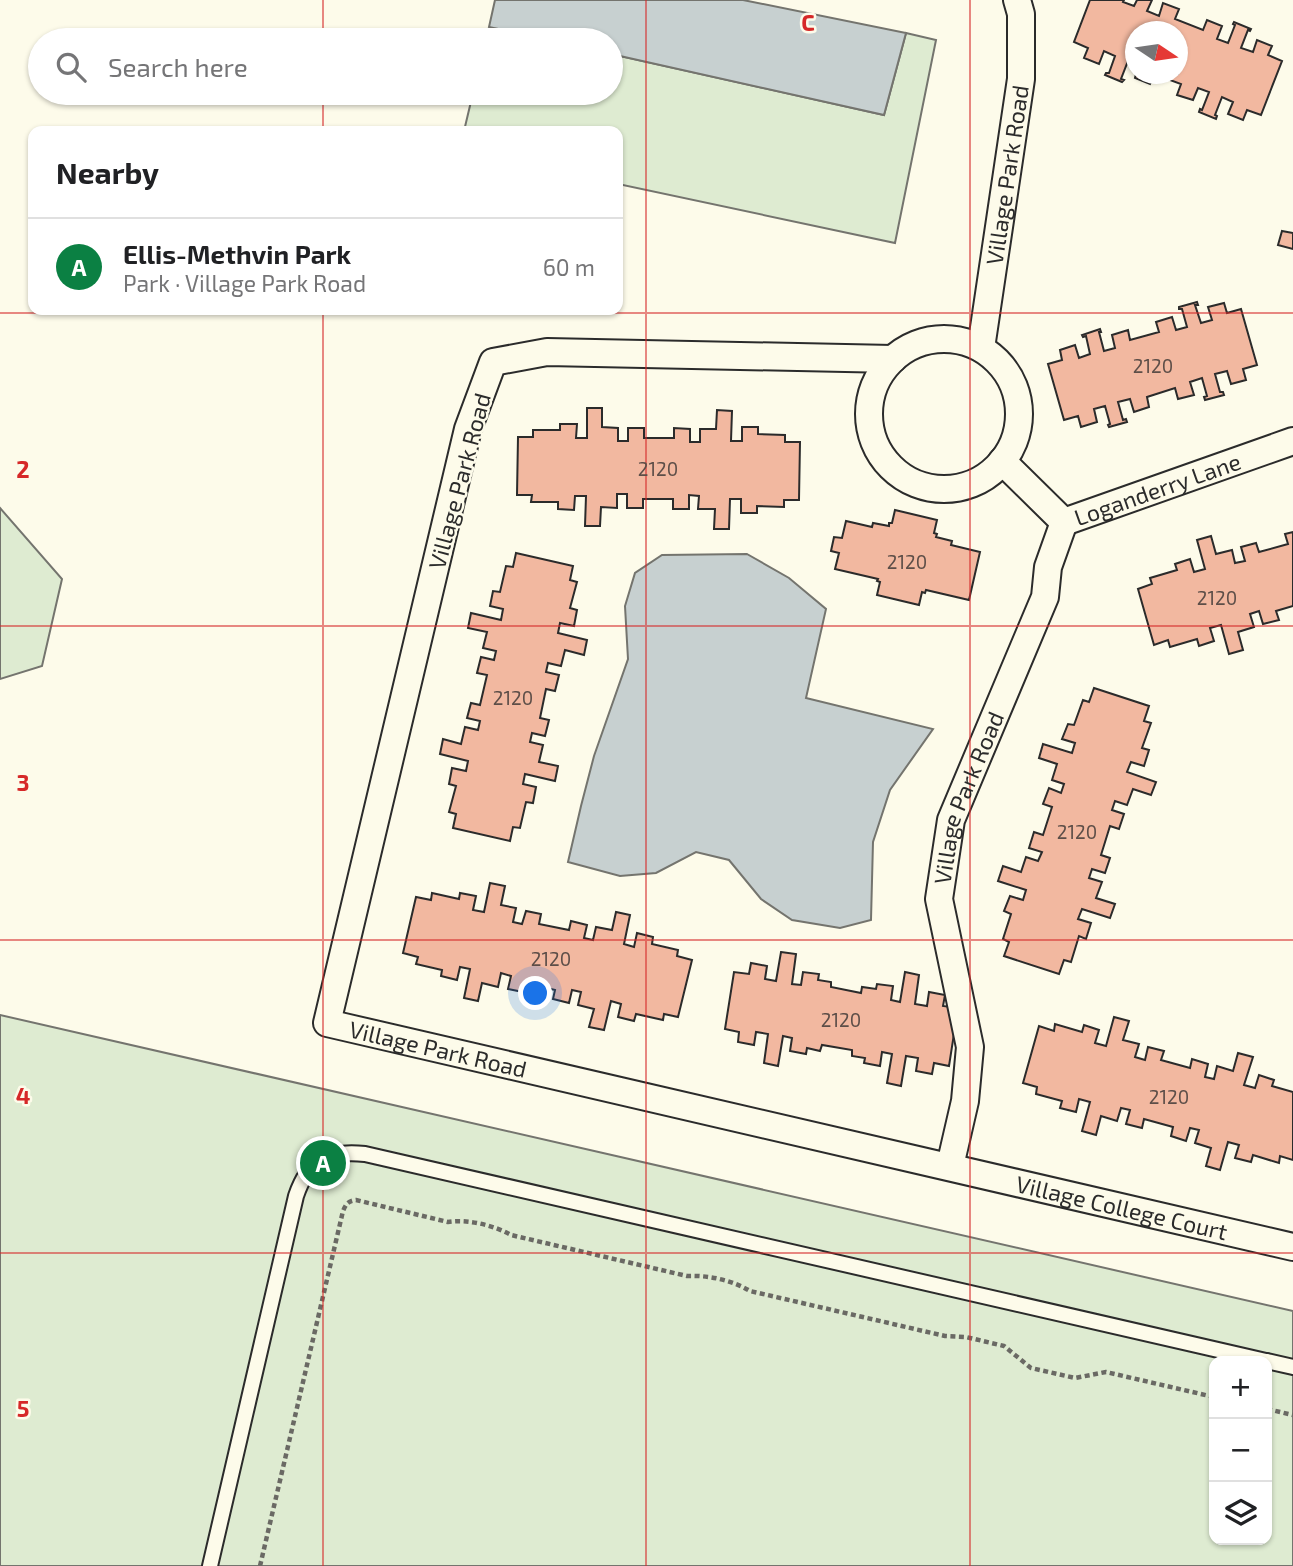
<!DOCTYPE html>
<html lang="en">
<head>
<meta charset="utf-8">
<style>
  :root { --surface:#fff; --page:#f6f6f6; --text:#202124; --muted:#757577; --line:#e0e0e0; --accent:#0b8043 }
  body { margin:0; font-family:"Exo 2",sans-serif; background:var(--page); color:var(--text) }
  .controls { position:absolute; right:21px; bottom:21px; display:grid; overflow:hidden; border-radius:14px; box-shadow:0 2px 5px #0004 }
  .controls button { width:63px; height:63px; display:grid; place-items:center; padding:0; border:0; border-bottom:2px solid var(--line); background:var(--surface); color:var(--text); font:35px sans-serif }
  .compass { position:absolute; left:1125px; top:21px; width:63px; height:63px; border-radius:50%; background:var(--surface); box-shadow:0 2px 5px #0004; rotate:103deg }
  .you { position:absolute; left:536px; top:994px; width:24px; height:24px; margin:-18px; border:5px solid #fff; border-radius:50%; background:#1a73e8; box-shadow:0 0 0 10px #1a73e833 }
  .badge { display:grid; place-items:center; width:46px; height:46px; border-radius:50%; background:var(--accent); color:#fff; font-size:23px; font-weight:700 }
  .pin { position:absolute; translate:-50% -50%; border:4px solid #fff; box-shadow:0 2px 7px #0006 }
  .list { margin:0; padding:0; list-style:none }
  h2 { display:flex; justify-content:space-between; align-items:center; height:91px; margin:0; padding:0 28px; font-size:30px }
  h2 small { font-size:23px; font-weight:400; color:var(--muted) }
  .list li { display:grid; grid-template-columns:46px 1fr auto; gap:21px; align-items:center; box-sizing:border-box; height:98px; padding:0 28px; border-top:2px solid var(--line) }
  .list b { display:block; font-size:26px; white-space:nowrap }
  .list p { margin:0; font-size:23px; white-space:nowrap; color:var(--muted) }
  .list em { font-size:23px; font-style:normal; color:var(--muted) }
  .icon { flex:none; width:38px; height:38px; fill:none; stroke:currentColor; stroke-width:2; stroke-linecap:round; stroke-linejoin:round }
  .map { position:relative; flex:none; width:1293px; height:1566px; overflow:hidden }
  .search { position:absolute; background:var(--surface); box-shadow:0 2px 5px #0004; left:28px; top:28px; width:595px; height:77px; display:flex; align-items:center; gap:18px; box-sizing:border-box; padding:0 24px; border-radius:38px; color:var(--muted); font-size:26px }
  .panel { position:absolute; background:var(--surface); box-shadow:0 2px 5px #0004; left:28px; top:126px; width:595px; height:189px; border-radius:14px }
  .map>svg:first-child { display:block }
  .green { fill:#deebd1; stroke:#74746e; stroke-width:2; fill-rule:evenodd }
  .water { fill:#c7d0d0; stroke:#74746e; stroke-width:2 }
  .building { fill:#f2b8a0; stroke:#2b2b2b; stroke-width:2 }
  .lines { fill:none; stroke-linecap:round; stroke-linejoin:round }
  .service-casing { stroke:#2b2b2b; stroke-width:18 }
  .minor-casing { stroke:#2b2b2b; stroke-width:30 }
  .path { stroke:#6a6964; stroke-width:4.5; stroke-dasharray:5 3.5; stroke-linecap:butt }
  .service { stroke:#fdfbea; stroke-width:14 }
  .minor { stroke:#fdfbea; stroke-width:26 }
  .grid { fill:none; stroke:#d62828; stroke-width:2; stroke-opacity:0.55 }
  .labels { text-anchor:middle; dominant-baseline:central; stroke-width:5; stroke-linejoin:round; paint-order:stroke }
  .number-label { font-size:19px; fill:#5d4e48 }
  .street-label { font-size:23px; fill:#2b2b2b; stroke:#fdfbea }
  .grid-label { font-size:23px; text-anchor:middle; font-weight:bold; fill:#d62828; stroke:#fdfbea; stroke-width:5; stroke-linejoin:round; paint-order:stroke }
</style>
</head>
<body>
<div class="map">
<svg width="1293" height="1566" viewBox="0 0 1293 1566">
  <rect width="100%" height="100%" fill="#fdfbea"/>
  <g class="green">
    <polygon points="906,33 936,40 895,243 618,184 618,131 464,131 473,93 611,93 611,54 884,115"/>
    <polygon points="0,508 62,579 42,666 0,679"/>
    <path d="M0,1015L1293,1311V1566H0ZM1214,1361H1267V1540H1214Z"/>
  </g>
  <g class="water">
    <polygon points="495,0 743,0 906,33 884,115 611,54 611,40 548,40 489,27"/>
    <polygon points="747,554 789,578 826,609 806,698 933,729 890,790 873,842 871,920 840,928 792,920 761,899 729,860 696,852 656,873 620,876 568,862 581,806 594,756 628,659 625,606 635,573 662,555"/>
  </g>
  <g class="building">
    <polygon points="1090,0 1124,0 1123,2 1134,6 1137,0 1152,0 1147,11 1159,16 1163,3 1179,9 1175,19 1203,30 1207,20 1222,26 1217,39 1228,43 1235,25 1233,24 1234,22 1251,29 1250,31 1248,30 1241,48 1253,52 1257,40 1272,46 1268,55 1282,61 1261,115 1247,110 1243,120 1228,114 1233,102 1222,97 1215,115 1217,116 1216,119 1199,112 1200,109 1202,110 1209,92 1198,88 1193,100 1177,95 1181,84 1154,74 1178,74 1178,32 1136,32 1136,64 1128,61 1121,79 1124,80 1122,82 1105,75 1106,73 1109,73 1115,56 1104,51 1099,64 1084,58 1088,48 1074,42"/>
    <polygon points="1136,74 1154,74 1150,84 1135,78"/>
    <polygon points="1282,231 1293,233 1293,249 1278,245"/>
    <polygon points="1197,302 1198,305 1195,305 1201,323 1212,320 1208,307 1224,303 1227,313 1241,309 1257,365 1243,369 1246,380 1231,384 1227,371 1215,374 1220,392 1223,392 1224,395 1205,400 1204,397 1207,396 1202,378 1190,382 1194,395 1178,399 1175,388 1147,397 1149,407 1134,412 1130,399 1118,402 1123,420 1126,419 1127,422 1109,427 1108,425 1110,424 1105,406 1094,409 1097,422 1081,427 1078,416 1064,420 1048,364 1062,360 1060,350 1075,345 1079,358 1090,354 1086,336 1083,337 1082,335 1100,329 1101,332 1099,332 1104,351 1115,348 1112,335 1128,330 1130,340 1159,332 1156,322 1172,317 1176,330 1187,327 1182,309 1179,309 1179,307"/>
    <polygon points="587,408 602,408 602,427 618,428 618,441 628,441 628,428 644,428 644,438 674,438 674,428 690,429 690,442 700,442 700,429 716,429 717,410 732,411 731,441 742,441 742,427 758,427 758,434 785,435 785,442 800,442 799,500 784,500 784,507 757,506 757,513 741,513 741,499 730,499 729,529 714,529 715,509 698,509 699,496 689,495 689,509 673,509 673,499 643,499 643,508 627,508 627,494 617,494 617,508 601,507 600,526 585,526 586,496 575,496 574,510 558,509 558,502 531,502 532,495 517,495 518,437 533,437 533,430 560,430 560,424 577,424 576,438 587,438"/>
    <polygon points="895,510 937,520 934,533 937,534 936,537 952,541 951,545 980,552 969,600 926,590 925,593 922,592 919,605 877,595 880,582 877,581 878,579 835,569 839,553 831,551 834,537 842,538 846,521 872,527 873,523 889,526 889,523 892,523"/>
    <polygon points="1293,532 1293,606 1276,611 1279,620 1263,624 1259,611 1250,614 1254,627 1238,632 1243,650 1229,654 1221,625 1210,628 1214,641 1199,646 1197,639 1170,647 1168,640 1154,645 1138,589 1152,584 1150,578 1177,570 1175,564 1190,559 1194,572 1205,569 1197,540 1211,536 1216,554 1232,550 1235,563 1245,561 1241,547 1256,543 1259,552 1288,544 1285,534"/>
    <polygon points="516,553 573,566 570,580 577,582 570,608 577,610 574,626 560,623 558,633 587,640 584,655 565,650 561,666 548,663 546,672 559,675 555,691 546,689 540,718 549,720 545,736 532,733 530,742 543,745 539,762 558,766 555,781 525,774 523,784 536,787 533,803 526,802 520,828 513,827 510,841 453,828 456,814 449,812 456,786 449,784 452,768 466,771 468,761 440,754 443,739 461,744 465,727 478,730 480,721 467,718 471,703 480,705 487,675 477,673 481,657 494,660 496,651 483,648 487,632 468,628 471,613 501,620 503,609 490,606 493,591 500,592 506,566 513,567"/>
    <polygon points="1094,688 1149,706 1144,721 1151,723 1142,748 1149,750 1144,766 1131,762 1127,772 1156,782 1151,795 1133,789 1127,805 1115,801 1112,810 1124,814 1119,829 1110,826 1101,855 1110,858 1105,873 1092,869 1089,878 1102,882 1096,898 1115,904 1110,918 1082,909 1078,919 1091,923 1086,939 1079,936 1071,962 1064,960 1059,974 1004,956 1009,942 1003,939 1011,914 1004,911 1010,896 1023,900 1026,890 998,881 1003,866 1021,872 1026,857 1038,861 1042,852 1029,848 1034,832 1043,835 1052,807 1043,804 1049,788 1061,793 1064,784 1052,780 1057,764 1039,758 1043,744 1072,753 1075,743 1062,739 1068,724 1074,725 1083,700 1089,702"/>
    <polygon points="490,883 505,886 501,905 516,908 513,922 522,924 526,911 541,914 539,924 569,930 571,921 587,925 584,938 593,940 596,927 612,930 616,912 630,915 624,944 634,947 637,933 653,937 652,944 678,950 677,956 692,960 678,1017 664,1014 663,1020 636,1014 634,1021 618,1017 621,1004 611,1001 604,1030 589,1027 594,1009 578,1005 581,992 572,990 569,1003 553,999 555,990 526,983 523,992 508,989 511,976 501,973 498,987 482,983 478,1001 464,998 470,969 460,967 457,980 441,976 442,970 416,964 418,957 403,953 416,897 431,900 432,893 459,899 460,893 476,896 473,910 484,912"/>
    <polygon points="781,952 796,954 792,984 801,985 803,972 819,974 818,980 831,982 831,987 861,993 862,987 876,989 877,984 893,986 891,1000 900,1002 905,972 919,975 915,1004 927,1006 929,992 945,995 943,1006 958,1008 949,1066 934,1063 932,1074 916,1071 918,1058 906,1056 901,1086 887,1083 892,1054 882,1052 880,1066 864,1063 865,1058 852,1056 852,1050 822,1045 820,1051 807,1048 806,1054 790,1051 792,1038 783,1036 778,1066 764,1063 768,1034 756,1032 754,1045 738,1042 739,1032 725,1029 734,972 749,974 751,963 767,966 765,979 776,981"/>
    <polygon points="1114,1017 1129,1021 1123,1040 1139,1044 1135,1057 1145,1060 1148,1047 1164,1051 1161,1060 1190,1068 1192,1059 1208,1064 1205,1077 1214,1079 1217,1066 1233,1071 1238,1053 1253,1057 1244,1085 1255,1088 1259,1075 1274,1080 1272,1086 1293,1092 1293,1160 1280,1156 1279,1163 1253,1155 1251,1162 1235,1158 1239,1145 1228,1142 1220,1170 1206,1166 1211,1148 1195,1143 1199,1130 1190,1128 1186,1141 1171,1136 1173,1127 1144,1119 1142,1128 1126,1124 1130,1110 1121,1108 1117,1121 1101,1116 1096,1135 1082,1131 1090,1102 1079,1099 1076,1112 1060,1108 1062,1101 1036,1094 1037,1087 1023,1083 1039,1026 1054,1031 1055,1024 1082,1032 1084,1025 1099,1030 1095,1043 1106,1046"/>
  </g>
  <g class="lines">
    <g class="service-casing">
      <g id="service">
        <polyline points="1267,1361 1293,1367"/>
        <path d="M210,1566L296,1196C308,1160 328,1150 365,1154L1266,1361"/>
      </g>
    </g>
    <g class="minor-casing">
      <g id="minor">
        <circle cx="944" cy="414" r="75"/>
        <path id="s1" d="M981,348L1021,79V14L1017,0"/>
        <path id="s2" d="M893,359L547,352L493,362L468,429L327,1023L1293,1247"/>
        <path id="s3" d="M1002,461L1064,522L1293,441"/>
        <path id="s4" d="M950,1166L965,1101L970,1047L939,899L951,820L1045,597L1048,567L1064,522"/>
      </g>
    </g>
    <g class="path">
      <polyline points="1267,1409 1293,1415"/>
      <path d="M260,1566L343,1211C346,1204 348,1201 356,1200L448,1222C468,1219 493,1225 511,1235L687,1276C708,1275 732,1280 750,1291L945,1336L966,1337L1004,1346L1031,1368L1075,1378L1106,1372L1214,1397"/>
    </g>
    <use href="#service" class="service"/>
    <use href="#minor" class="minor"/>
  </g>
  <path class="grid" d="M323,0V40M646,0V1566M970,0V1566M323,93V131M323,310V1566M0,313H1293M0,626H1293M0,940H1293M0,1253H1293"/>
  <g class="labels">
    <g class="number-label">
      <text x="1153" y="365">2120</text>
      <text x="658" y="468">2120</text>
      <text x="907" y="561">2120</text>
      <text x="1217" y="597">2120</text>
      <text x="513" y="697">2120</text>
      <text x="1077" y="831">2120</text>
      <text x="551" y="958">2120</text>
      <text x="841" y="1019">2120</text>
      <text x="1169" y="1096">2120</text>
    </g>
    <g class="street-label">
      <text stroke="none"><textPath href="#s1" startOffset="175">Village Park Road</textPath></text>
      <text transform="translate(459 481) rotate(-75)">Village Park Road</text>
      <text stroke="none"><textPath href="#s3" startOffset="186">Loganderry Lane</textPath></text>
      <text stroke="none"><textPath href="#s4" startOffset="378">Village Park Road</textPath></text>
      <text stroke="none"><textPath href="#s2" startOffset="1197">Village Park Road</textPath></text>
      <text stroke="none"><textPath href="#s2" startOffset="1899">Village College Court</textPath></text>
    </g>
  </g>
  <g class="grid-label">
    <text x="808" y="31">C</text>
    <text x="23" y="478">2</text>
    <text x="23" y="791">3</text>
    <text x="23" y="1104">4</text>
    <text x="23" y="1417">5</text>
  </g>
</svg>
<div class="controls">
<button>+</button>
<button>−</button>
<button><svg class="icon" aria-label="layers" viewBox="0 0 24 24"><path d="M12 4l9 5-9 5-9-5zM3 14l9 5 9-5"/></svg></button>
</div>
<svg class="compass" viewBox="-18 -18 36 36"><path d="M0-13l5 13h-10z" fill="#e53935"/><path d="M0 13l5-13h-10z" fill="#757577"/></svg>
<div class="you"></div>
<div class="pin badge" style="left:323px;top:1163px">A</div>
<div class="search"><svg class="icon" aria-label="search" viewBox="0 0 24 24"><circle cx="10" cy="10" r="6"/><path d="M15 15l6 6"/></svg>Search here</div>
<section class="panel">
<h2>Nearby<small></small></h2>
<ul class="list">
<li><span class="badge">A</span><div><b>Ellis-Methvin Park</b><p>Park · Village Park Road</p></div><em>60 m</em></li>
</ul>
</section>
</div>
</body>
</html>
